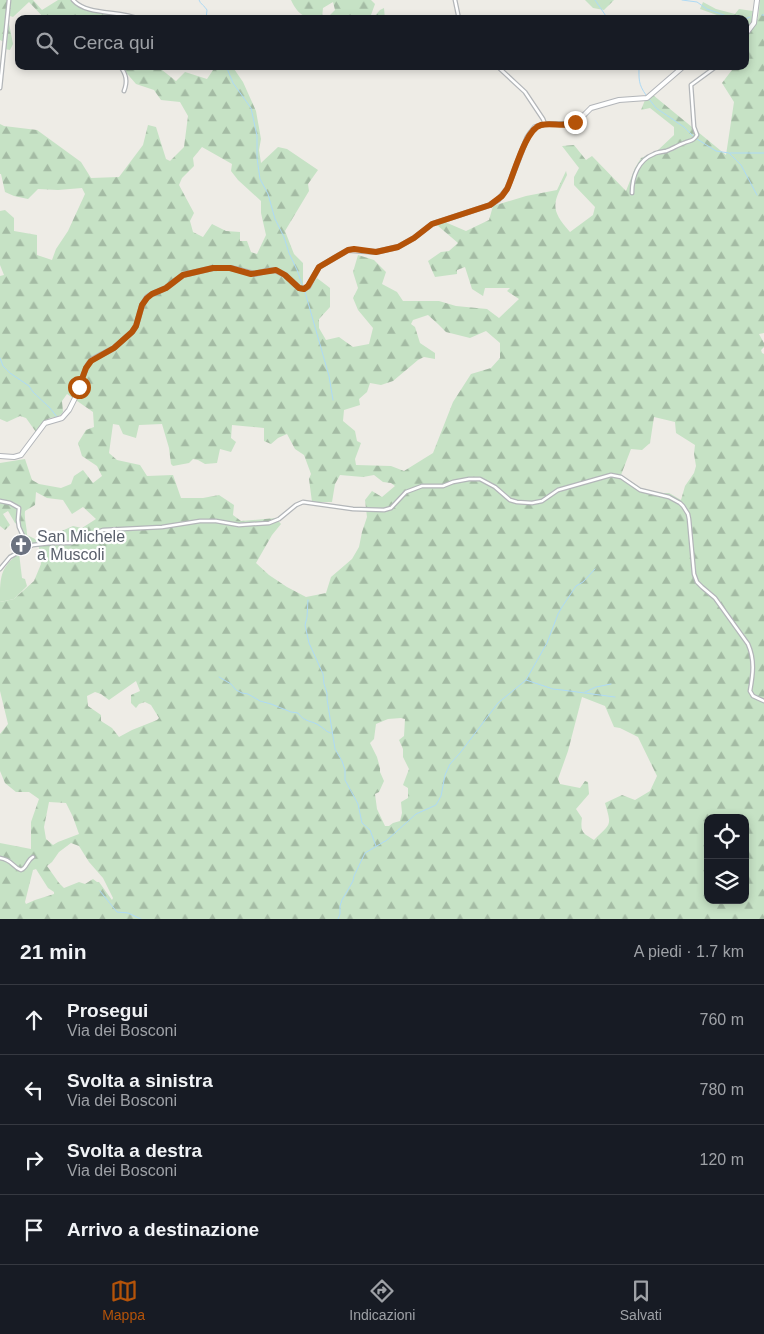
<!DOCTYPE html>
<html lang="it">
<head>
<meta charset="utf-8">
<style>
  :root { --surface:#171b24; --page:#242831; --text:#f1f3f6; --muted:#9ea1a6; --line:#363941; --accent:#b45309 }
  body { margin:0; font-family:Helvetica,sans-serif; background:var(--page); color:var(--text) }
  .controls { position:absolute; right:15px; bottom:15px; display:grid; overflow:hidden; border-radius:10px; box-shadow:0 2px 8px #0003 }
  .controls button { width:45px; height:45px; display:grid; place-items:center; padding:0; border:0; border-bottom:1px solid var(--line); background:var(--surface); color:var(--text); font:25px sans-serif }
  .stop { position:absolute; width:15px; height:15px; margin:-11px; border:4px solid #b45309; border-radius:50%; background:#fff }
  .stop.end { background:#b45309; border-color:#fff; box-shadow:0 1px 5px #0008 }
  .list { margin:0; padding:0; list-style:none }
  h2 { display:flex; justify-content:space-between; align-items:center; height:65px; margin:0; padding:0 20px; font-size:21px }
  h2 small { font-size:16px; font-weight:400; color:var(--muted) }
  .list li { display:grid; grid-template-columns:32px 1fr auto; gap:15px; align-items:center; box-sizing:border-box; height:70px; padding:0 20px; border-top:1px solid var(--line) }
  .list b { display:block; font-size:19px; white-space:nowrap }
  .list p { margin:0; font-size:16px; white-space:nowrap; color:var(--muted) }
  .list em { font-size:16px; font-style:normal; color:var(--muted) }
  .icon { flex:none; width:28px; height:28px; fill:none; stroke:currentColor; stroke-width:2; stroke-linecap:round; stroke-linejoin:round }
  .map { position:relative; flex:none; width:764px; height:919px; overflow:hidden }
  .search { position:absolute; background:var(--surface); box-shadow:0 2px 8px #0003; left:15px; right:15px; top:15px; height:55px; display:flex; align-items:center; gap:12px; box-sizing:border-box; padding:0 18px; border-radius:10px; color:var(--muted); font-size:19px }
  .sheet { height:345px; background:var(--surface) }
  nav { display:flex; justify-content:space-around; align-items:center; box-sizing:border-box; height:70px; border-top:1px solid var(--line); background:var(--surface); font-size:14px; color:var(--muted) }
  nav a { display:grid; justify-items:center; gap:2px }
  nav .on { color:var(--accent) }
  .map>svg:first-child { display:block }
  .grass { fill:#c6e2c5 }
  .forest { fill:url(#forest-firs); fill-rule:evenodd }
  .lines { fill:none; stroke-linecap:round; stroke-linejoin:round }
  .stream { stroke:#aedaf5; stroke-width:1 }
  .street-casing { stroke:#b3b6b9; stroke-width:5 }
  .secondary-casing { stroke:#b2b5b9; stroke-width:6 }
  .street { stroke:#fff; stroke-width:2.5 }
  .secondary { stroke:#fff; stroke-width:4 }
  .route { stroke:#b45309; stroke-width:6 }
  .labels { text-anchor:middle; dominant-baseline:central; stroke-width:4.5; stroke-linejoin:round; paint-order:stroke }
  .worship-label { font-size:16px; fill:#5b616d; stroke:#fff; text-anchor:start }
</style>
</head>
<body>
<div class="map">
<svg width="764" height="919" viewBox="0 0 764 919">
  <defs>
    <pattern id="forest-firs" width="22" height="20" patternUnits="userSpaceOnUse" patternTransform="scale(1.25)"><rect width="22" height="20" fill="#c6e2c5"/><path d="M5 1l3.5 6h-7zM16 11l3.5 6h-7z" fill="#a4bba4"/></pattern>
  </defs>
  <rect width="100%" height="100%" fill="#eeece6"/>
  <path class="grass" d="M19,553L22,578L25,579L27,586L14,599L0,602C0,577 0,568 19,553Z"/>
  <g class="forest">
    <path d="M0,0H33L42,10L58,0H73C88,18 118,7 137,19H45L29,2L13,17L10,16L8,18L13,44L10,50L5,49L4,42L0,40Z"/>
    <path d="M291,0H371L375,4L371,15L373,18L380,10L384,8L385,19H330L329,16L335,10L333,2L323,8L322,18C305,19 298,15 291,0Z"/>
    <polygon points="585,0 614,0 604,10 593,8"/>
    <path d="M760,0H764V333L759,334L764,343V347L761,350L762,353L764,354V919H0V843L31,849V822L39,799L29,792H16L5,783L0,771V734L8,724L0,691V602L14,599L34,581L41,564L39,547L28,542L20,526L15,523L8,511L3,514L10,525L5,530L0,526V463L25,459L32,480L39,484L61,488L71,484L74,476L83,470L93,483L102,476L97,466L82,456L78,443L86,430L94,427L93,412L67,394L62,401L63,412C59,418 54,416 48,419C42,421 39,427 36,432L26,418L20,416L7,422L0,419V276L4,275L0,265V211L5,210L14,218V231L37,235V255L52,260L56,249L68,231L85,194L82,188L58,190L38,189L28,199L14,196L5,192L1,174H0V124L4,126L37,130L81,162L91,178L119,177L143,145L148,125L156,127L166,159L170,161L184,147L188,116L180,102L161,100L154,90L136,84L124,70L125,66H151L162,70L176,81L185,72L207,79L213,70V66H232L243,82L256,111L261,139L259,150L261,163L278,147L287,149L318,170L308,184L309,191L285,231L294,254L303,263V284L308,291L317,278L330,288V307L319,319V328L326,340L339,337L353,347L369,344L373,328L358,310L353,298L358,288L353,272L358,255L374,260L386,272L382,284L397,292L403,301H439L456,306L487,309L499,318L519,299L507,291L510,288H485L483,296L472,289L465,267L457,270V274L435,277L428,261L441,252L449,251L458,243L437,225L445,222L466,231L489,220L493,206L526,196L557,190L566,171L567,175C554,202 548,208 570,232L593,215L595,207L574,185V177L579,168L562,146L574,145L586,160L592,156L626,191L635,168L641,158L656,152L674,135V127L650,108L641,110L645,100L653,95L726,155L734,102L722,83L735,66H745V52L749,48L745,46V19H728L700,9L703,2L716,9L735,14L739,9L753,11L754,18L758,19ZM202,147L232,164L231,171L238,180L261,201V213L266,235L257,254L251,252L247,241H240V232L226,231L212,224L203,237L193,232L190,221L194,213L179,185L182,178L194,166L193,158ZM428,315L438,324L446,332L470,338L486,331L500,343V358L491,368L471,374L453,402L433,453L404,471L391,466L356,465L355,459L361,443L357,441L355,431L343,421L344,410L360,405L359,399L367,392L370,383L381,385L393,381L418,360L424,357L435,359V353L420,343L415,327L411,324L413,320ZM654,417L675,422L676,433L695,445L694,454L696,466L694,473L685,486L681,500L669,493H662L642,489L621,475L631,449L642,450L650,443ZM113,424L119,425L123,434L136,438L139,425L162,424L169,448L171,464L173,466L189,463L193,459L198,460L205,464L217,463L220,449L231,452L236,442L231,438L232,425L264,428V441L271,444L278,438L287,434L295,449L304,455L311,474L309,479L312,502H332L335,484L340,475L363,477L374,475L383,482L391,483L395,486L382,497L372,491L365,500L367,517L362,532L359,547L352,559L331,577L326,593L306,597L287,587L269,575L256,563L272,535L281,524L276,518L241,521L233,515L234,505L219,495L203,498H181L173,475L147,476L140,465L117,460L109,453ZM36,492L47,498L63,500L72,514L83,507L96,519L82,528L73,526L39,541L27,535C27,527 24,519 25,511L35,505ZM136,681L140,691L131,695V703L136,708L139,704L145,702L151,705L159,718L157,720L132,730L119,737L112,728L101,721V715L88,706L87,696L95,692L101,694L109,700ZM582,697L605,706L614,727L620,728L638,737L657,776L650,791L635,800L622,795L605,803C612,827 611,823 594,840C583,833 580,833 582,818L576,809L589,794L588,782L585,781L580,788L560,784L558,779L568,751ZM401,718L405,719L404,736L399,740L403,749V757L409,769L403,785L408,788V798L401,802L402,813L400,821L393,823L389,826H385L377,809L375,794L379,792L384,781L380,772V768L377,757L370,743L374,739L376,724L388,719ZM49,802L66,803L73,817L79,834L58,842L53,845L46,839L44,827ZM708,818H745V900H708ZM71,843L79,846L89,862L103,878L113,898L112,900L99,882H97L93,879L85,884L79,882L64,888L59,883L47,866L52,862L59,852ZM36,869L48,888L54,892V894L35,900L26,904L25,902L33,870Z"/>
  </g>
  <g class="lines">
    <g class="stream">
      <path d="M199,0C200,4 205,6 207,10L206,19"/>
      <polyline points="595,0 608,19"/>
      <polyline points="682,0 697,2 707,9 735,19"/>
      <polyline points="762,15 764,15"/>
      <polyline points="745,19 750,17"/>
      <polyline points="226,66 233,83 251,108 257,136 257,158 260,179 268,194 275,219 284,237 289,253 297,270 303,287"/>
      <path d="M639,66C639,79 638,84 646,95"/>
      <polyline points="649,99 656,108 684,127 694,137"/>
      <polyline points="697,139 716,151 729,153 741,165 757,195"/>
      <polyline points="730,153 764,153"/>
      <polyline points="305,292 329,376 333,400"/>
      <polyline points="0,358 3,366 10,373 29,386 33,392 50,408 57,417"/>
      <polyline points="308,600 307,617 305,625 309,643 323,674 324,684 327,693 327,699 335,749 342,761 345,770 345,780 358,804 362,823 370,830 376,846"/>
      <path d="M219,677L231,684L236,690L242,693L248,694L260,701L271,704L291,712L298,713C305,723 312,720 320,726C325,729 326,732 331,733"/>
      <polyline points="526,680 553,689 562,690 615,697"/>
      <polyline points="585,692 596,687 611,684"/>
      <polyline points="100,891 117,912 128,913 141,919"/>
      <polyline points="338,919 340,914 340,906 342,900 353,881 354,876 365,853 387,840 416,814 436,805 441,796 445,775 450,764 460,753 498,703 526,680 547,643 558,614 562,607 576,586 583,582 595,569"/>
    </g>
    <g class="street-casing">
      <g id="street">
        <path d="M73,0C87,16 120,10 139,19"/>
        <polyline points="455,0 459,19"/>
        <path d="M120,66C126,74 128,81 124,91"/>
        <polyline points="497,66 525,92 543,119 545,124"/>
        <polyline points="0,88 9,0"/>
        <path d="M632,193C632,177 638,160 654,154C657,152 662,152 666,151C672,149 678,145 684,143C690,140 693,142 697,135L694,127L691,85L717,66"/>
        <polyline points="0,501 10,503 19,508 18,520 19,527 28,547"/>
        <path d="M0,569L10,557L28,547L33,545L51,543H70L103,530L162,527L200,521H216L239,525L269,523L279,519L296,505L303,502L353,509L384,510L391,508L406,492L422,486H443L453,482L469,479H480L495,487L510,500L517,502L532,503L542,501L558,490L611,475L621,477L640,490L669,497L680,503L683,506L688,514L689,519L694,574L697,582L702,587L715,598L748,644C755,660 753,674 750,691L753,696L764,701"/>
        <path d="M0,858C13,860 12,867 21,870C27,868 27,860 33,857"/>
      </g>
    </g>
    <g class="secondary-casing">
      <g id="secondary">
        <polyline points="745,35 754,23 757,0"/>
        <polyline points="0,456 14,457 21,455 45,423 62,418 69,410 75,398 86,368 89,363 93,359 114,348 132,332 136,326 142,305 147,297 152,294 166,288 183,275 213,268 231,268 255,274 266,271 275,270 285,275 299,288 304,289 308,287 319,267 348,250 376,252 398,247 414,238 432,224 490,205 498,200 507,189 527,138 531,132 535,127 545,124 571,124 579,120 591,108 619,100 647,98 684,66"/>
      </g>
    </g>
    <use href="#street" class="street"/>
    <use href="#secondary" class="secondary"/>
  </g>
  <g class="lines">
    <path class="route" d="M79,387L86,368L91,361L114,348L132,332L136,326L142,305L147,298L152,294L166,288L183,275L213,268H230L251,274L276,270L285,275L299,288L304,289L308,286L319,267L348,250L354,249L376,252L398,247L414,238L432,224L490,205L502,196L507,189C514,175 525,129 541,125C552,122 565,128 575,122"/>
  </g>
  <defs>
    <g id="church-disc" transform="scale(1.125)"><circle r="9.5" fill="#6b7280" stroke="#fff"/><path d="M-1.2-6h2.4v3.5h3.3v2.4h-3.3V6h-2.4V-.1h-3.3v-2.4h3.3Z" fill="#fff"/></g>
  </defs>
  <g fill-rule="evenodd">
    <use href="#church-disc" x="21" y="545"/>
  </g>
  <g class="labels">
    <g class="worship-label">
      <text x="37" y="536">San Michele<tspan x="37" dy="18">a Muscoli</tspan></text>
    </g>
  </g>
</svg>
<div class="controls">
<button><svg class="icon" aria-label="locate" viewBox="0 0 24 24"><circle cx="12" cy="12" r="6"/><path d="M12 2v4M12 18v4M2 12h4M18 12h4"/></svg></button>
<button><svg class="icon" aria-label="layers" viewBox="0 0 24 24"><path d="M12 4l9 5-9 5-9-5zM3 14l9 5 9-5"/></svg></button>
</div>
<div class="stop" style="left:79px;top:387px"></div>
<div class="stop end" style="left:575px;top:122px"></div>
<div class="search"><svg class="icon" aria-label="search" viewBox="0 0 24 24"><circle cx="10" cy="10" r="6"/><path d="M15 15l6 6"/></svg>Cerca qui</div>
</div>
<section class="sheet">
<h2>21 min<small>A piedi · 1.7 km</small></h2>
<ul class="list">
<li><svg class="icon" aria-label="ahead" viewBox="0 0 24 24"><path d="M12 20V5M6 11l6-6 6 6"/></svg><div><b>Prosegui</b><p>Via dei Bosconi</p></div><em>760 m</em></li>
<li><svg class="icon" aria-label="left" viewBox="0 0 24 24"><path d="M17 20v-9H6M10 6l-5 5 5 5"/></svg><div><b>Svolta a sinistra</b><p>Via dei Bosconi</p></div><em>780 m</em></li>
<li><svg class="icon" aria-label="right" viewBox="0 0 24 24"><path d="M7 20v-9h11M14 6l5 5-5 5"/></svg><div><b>Svolta a destra</b><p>Via dei Bosconi</p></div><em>120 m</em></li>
<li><svg class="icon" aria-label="arrive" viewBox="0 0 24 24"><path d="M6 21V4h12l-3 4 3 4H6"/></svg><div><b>Arrivo a destinazione</b></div></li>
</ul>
</section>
<nav>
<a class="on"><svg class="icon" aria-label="map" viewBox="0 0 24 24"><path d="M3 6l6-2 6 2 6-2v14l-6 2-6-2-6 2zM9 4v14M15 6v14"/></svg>Mappa</a>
<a><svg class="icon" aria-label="directions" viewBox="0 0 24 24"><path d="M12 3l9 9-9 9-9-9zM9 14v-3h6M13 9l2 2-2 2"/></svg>Indicazioni</a>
<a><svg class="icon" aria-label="saved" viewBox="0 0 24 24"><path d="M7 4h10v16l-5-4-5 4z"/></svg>Salvati</a>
</nav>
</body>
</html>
